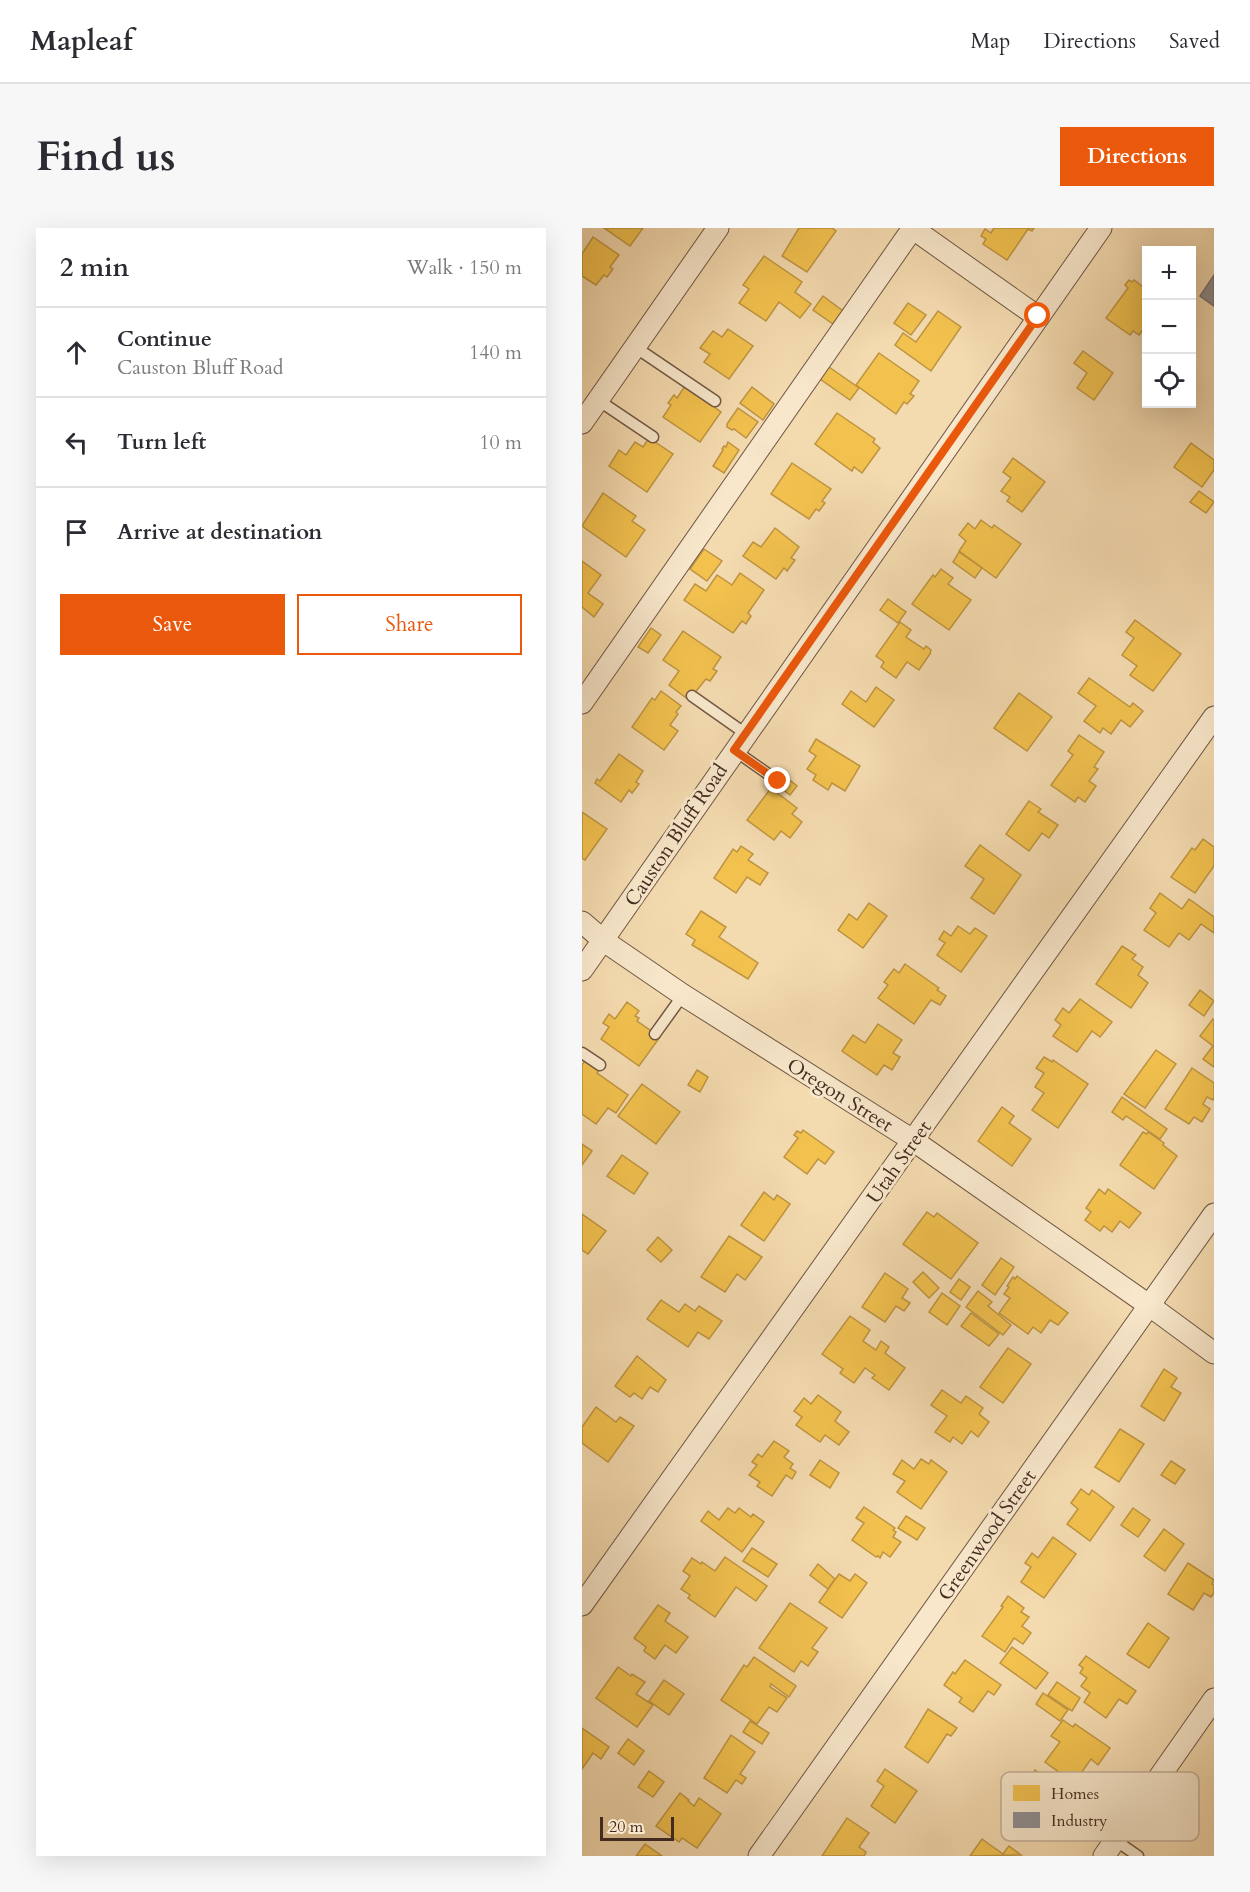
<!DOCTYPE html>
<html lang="en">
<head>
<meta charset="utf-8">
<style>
  :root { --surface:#fff; --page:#f7f7f7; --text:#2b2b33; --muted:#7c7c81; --line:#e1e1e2; --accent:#ea580c }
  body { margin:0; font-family:Cardo,serif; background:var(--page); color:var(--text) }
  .controls { position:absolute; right:18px; top:18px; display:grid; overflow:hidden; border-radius:0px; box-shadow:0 6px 24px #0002 }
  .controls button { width:54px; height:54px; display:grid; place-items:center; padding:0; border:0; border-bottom:2px solid var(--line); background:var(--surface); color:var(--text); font:30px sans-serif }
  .scale { position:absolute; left:18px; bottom:15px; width:74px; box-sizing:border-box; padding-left:6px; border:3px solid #432b20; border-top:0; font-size:16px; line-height:21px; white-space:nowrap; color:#432b20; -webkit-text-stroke:4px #f8e7cb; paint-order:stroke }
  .stop { position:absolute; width:18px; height:18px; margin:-14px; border:4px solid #ea580c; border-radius:50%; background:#fff }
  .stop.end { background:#ea580c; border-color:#fff; box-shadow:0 2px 6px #0008 }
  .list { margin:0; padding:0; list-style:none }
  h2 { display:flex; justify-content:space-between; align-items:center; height:78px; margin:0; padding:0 24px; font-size:26px }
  h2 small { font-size:20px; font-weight:400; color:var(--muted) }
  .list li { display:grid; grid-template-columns:39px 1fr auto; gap:18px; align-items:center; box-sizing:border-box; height:90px; padding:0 24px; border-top:2px solid var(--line) }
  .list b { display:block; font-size:22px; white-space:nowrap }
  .list p { margin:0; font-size:20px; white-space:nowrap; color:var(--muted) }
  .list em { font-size:20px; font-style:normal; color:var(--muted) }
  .actions { display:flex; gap:12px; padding:18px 24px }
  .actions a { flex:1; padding:14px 0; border:2px solid var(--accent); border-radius:0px; text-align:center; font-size:21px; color:var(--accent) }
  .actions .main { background:var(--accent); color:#fff }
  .icon { flex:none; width:33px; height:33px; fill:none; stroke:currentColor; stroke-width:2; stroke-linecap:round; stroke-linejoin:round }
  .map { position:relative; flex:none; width:632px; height:1628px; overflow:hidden; border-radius:0px }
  header { display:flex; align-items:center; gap:36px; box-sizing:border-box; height:84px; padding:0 30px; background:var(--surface); border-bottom:2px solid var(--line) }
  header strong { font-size:28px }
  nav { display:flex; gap:33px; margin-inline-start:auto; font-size:21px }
  .intro { display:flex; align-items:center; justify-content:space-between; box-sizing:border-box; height:144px; padding:0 36px }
  h1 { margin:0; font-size:42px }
  .button { padding:15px 27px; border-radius:0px; background:var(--accent); color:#fff; font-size:21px; font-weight:700 }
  main { display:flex; gap:36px; padding:0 36px }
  aside { flex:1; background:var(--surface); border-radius:0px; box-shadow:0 6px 24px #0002 }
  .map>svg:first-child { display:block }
  .homes { fill:#f2c14e; stroke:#be9440; stroke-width:1.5 }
  .industry { fill:#8d8d92; stroke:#777070; stroke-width:1.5 }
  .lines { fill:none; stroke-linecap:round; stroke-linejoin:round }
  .lane-casing { stroke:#6f5744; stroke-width:13 }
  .street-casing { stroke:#6f5744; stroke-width:23 }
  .lane { stroke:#f8e7cb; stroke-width:10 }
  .street { stroke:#f8e7cb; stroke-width:21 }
  .route { stroke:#ea580c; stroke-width:8 }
  .labels { text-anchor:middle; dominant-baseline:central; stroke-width:6; stroke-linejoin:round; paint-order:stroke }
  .street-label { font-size:20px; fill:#432b20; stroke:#f8e7cb }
  .key { fill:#f8e7cb; stroke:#c2af98; stroke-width:1.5 }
  .key-label { font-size:16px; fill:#432b20 }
</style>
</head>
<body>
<header>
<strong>Mapleaf</strong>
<nav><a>Map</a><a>Directions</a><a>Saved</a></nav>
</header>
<div class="intro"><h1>Find us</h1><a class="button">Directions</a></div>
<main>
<aside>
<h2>2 min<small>Walk · 150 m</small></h2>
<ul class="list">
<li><svg class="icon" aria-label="ahead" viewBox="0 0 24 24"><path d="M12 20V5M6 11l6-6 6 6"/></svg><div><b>Continue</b><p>Causton Bluff Road</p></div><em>140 m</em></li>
<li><svg class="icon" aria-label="left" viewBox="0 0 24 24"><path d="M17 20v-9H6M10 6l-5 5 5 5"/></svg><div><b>Turn left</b></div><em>10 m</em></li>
<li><svg class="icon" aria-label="arrive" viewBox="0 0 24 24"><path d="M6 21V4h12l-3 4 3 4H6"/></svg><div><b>Arrive at destination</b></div></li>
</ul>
<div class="actions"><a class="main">Save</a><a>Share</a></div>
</aside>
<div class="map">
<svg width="632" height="1628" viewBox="0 0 632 1628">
  <rect width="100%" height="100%" fill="#f4daaf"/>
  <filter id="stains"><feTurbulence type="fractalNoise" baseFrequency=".00333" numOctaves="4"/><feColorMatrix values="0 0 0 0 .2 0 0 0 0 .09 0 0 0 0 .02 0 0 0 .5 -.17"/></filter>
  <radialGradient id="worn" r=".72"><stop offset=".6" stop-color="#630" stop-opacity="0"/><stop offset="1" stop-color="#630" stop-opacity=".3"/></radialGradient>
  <g class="homes">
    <polygon points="22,0 61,0 48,18"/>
    <polygon points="217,0 250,0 254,3 225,44 200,28"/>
    <polygon points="412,0 452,0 450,3 446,1 425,32 401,16 404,11 399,8 403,1 409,5"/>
    <polygon points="11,9 37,27 28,39 31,41 25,49 22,47 14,57 0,48 0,26"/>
    <polygon points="182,28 220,54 213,64 229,76 218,90 197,74 184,93 157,75 167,61 161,57"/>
    <polygon points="547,52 550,54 552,52 564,61 564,97 557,107 551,103 548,107 524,90 546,60 543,57"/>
    <polygon points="241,68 261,83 251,96 231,82"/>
    <polygon points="326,75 344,87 329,107 312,95"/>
    <polygon points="356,83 379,99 349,143 313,117 321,105 334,114"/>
    <polygon points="146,101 171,118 147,151 122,134 128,126 118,120 131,103 140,109"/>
    <polygon points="501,123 531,145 512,172 495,160 505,145 492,135"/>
    <polygon points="297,125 337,153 328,166 332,168 325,176 322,174 314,186 274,157"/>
    <polygon points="247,139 277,160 268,172 238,151"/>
    <polygon points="103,158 139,184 118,214 81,189 89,177 86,175 92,167 95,170"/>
    <polygon points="170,159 192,176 181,192 158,175"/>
    <polygon points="156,180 176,194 164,210 152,201 150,202 145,199 145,196"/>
    <polygon points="255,185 293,211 291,214 298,220 280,245 272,239 270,243 233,216"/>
    <polygon points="67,210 91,226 65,264 27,238 37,222 44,227 53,214 61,219"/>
    <polygon points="146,214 157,222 142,245 131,238 141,222 140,221 142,218 144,219"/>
    <polygon points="609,215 632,232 632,242 620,259 592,239"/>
    <polygon points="431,230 463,254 440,284 425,273 428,269 419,263 429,250 421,244"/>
    <polygon points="210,235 249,261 240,273 243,275 237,283 234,281 227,291 189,266"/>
    <polygon points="617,263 632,274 624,285 608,274"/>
    <polygon points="21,265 54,288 50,293 63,302 44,329 0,298"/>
    <polygon points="399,292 410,300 412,297 439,316 414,350 377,323 384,313 377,307 386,295 393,301"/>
    <polygon points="193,300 217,319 209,330 213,332 205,343 202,340 194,351 161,328 171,314 179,319"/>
    <polygon points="122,321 140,333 125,353 108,341"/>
    <polygon points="377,324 400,340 393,350 371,334"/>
    <polygon points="0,333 19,347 6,365 21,376 12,389 0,379"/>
    <polygon points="359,341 371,350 366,356 389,372 367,402 330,376 351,347 353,349"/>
    <polygon points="158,345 182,362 166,385 169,388 164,396 160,393 151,405 102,372 113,356 124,363 135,347 150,357"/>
    <polygon points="306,371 324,384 316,395 298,382"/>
    <polygon points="553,392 599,426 571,463 548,447 555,438 540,427 552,410 544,404"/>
    <polygon points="318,394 329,402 324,409 342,421 344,418 349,422 348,426 337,442 325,434 314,450 299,439 302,434 294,428"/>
    <polygon points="69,400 79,407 66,425 56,419"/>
    <polygon points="101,403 139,429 131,441 135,443 128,453 124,451 107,472 87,457 97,443 81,432"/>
    <polygon points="507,450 548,479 551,475 561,483 548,499 539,492 529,506 521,500 518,505 502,493 514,478 496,465"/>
    <polygon points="294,459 312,472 292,499 260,476 269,463 284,474"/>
    <polygon points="79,463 99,478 94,484 96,486 88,497 96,503 82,522 50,499 70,470 73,472"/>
    <polygon points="437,465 470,489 445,523 412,500"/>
    <polygon points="497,507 522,524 512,539 516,541 507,553 514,558 503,574 496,569 493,574 469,557 491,527 486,523"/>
    <polygon points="234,511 278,538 263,563 250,555 246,562 231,552 234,547 225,541 234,528 227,523"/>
    <polygon points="37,526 61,543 54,554 57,556 50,565 47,562 39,574 13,555 15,551 18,553"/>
    <polygon points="201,547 215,558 208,567 194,556"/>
    <polygon points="189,560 215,580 210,586 220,594 208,610 199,603 192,612 165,592"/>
    <polygon points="447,573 459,581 456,584 476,597 467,610 460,605 447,623 424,606"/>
    <polygon points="0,584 25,601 3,632 0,630"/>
    <polygon points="621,611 632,619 632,638 613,665 589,649 610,620 613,622"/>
    <polygon points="398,617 439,647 412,686 389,670 402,651 383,638"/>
    <polygon points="159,618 171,626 166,632 186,645 178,657 165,649 154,665 132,650 151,621 155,624"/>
    <polygon points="578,665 600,681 607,671 632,689 632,705 619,696 607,712 597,705 587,719 562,702 574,685 568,680"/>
    <polygon points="287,675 305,688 281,720 256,702 267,686 275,692"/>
    <polygon points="119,683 144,699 137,709 176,735 166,751 110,717 113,712 104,706"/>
    <polygon points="376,698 388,706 393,700 405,708 379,744 355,727 363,715 357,711 362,703 369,708"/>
    <polygon points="540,718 554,727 550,731 561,739 556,747 566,755 549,780 514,756"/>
    <polygon points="323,736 357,760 355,762 364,768 358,777 349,772 332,796 296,770 306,757 302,754 312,741 317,745"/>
    <polygon points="618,762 632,773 622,788 607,777"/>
    <polygon points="498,771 530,794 518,809 510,803 495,824 471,808 479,797 473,792 481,780 487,785"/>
    <polygon points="45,774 57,783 53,788 57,790 55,793 78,809 57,838 19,811 27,799 21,795 27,786 33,791"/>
    <polygon points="631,791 632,791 632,839 621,831 631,818 618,808"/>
    <polygon points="296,796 320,812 311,825 318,829 310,842 302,837 295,847 260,823 271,807 283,815"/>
    <polygon points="574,822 594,836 563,880 542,866"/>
    <polygon points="462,829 470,834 471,832 506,856 476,900 450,882 462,865 453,859 462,845 454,840"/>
    <polygon points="4,831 18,841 15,845 46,867 34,885 26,880 14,896 0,886 0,837"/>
    <polygon points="610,840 632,855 632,870 631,872 625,869 621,876 628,881 620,894 612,889 607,896 583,881"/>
    <polygon points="115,842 126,849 118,864 106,857"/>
    <polygon points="60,856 98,884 74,916 36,888"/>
    <polygon points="540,869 585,901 578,911 544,888 541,892 530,884"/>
    <polygon points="420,879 432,888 427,895 449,911 430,938 396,913"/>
    <polygon points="221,902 252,924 243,936 236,931 225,946 202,929 216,910 212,907 215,903 219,905"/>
    <polygon points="561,904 565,906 566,904 582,915 581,917 595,928 572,961 538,937"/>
    <polygon points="0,916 10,923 0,937"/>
    <polygon points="40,927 66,945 52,966 25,948"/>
    <polygon points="517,961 523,966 526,961 559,985 547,1000 538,993 530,1004 522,998 518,1003 503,992 509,984 504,980"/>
    <polygon points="182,964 192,972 195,967 208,976 182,1013 159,997"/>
    <polygon points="345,984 352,989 355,985 396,1015 369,1051 321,1016"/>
    <polygon points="0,986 24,1003 6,1026 0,1022"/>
    <polygon points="147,1008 180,1029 163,1052 155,1046 143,1064 119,1049"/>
    <polygon points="76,1009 90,1022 79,1034 65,1022"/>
    <polygon points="419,1030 432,1039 413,1067 400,1057"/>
    <polygon points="341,1044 357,1060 347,1070 331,1054"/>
    <polygon points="303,1045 326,1061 320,1070 328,1075 322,1083 314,1078 303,1094 280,1079"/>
    <polygon points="435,1048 486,1085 476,1097 468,1092 459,1105 451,1099 446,1106 417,1085 428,1070 422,1066 427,1059 425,1058 431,1049 433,1051"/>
    <polygon points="377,1051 388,1059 379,1072 368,1064"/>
    <polygon points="396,1063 410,1074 406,1078 429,1097 421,1107 384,1079"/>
    <polygon points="360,1065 378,1078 365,1097 347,1084"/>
    <polygon points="79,1072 97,1084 103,1076 113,1083 117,1078 140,1093 127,1111 116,1104 106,1119 65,1091"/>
    <polygon points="389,1085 417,1106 407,1118 379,1098"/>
    <polygon points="268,1088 288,1102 281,1113 294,1122 299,1113 307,1119 303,1125 323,1140 307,1162 290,1150 293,1147 283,1140 272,1155 258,1145 261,1141 240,1126"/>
    <polygon points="426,1120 449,1136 421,1175 398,1159"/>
    <polygon points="55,1128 84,1152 76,1164 68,1159 60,1171 52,1165 48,1169 33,1158"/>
    <polygon points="582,1141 595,1150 589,1159 599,1165 582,1193 559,1178"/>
    <polygon points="360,1162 379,1175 384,1168 401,1180 397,1186 407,1194 396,1209 389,1203 380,1216 371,1209 368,1214 353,1204 365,1188 349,1177"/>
    <polygon points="236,1167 259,1184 253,1193 267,1204 257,1217 243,1207 238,1214 214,1197 220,1189 212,1183 222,1170 229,1176"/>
    <polygon points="14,1179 34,1194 38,1189 52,1198 26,1234 0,1215 0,1199"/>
    <polygon points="538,1201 562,1216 537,1254 513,1239"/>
    <polygon points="192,1213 207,1223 202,1229 211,1236 208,1240 214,1244 210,1251 204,1247 190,1268 175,1258 178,1254 167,1247 175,1237 170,1234 176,1226 180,1229"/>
    <polygon points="339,1231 347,1236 349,1232 365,1244 339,1281 315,1264 323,1253 311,1246 320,1232 332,1241"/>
    <polygon points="238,1232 257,1245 248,1260 228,1247"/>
    <polygon points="589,1233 603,1242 593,1256 579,1247"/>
    <polygon points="499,1261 507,1267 510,1262 532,1279 508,1313 485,1296 496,1281 489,1275"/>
    <polygon points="282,1279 313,1300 311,1302 314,1304 311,1309 319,1314 308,1329 301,1324 298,1330 296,1328 294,1329 270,1312 282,1295 274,1290"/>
    <polygon points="146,1280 153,1285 157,1280 169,1289 171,1286 182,1294 160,1324 119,1293 126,1283 137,1292"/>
    <polygon points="551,1280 568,1292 556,1309 539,1297"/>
    <polygon points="324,1288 343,1300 335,1312 316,1300"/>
    <polygon points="582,1301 602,1316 583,1343 562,1328"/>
    <polygon points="471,1309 494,1326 462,1370 439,1354 449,1339 443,1335 450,1325 456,1330"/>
    <polygon points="170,1320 195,1336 186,1349 161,1333"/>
    <polygon points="143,1329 185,1358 174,1373 154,1359 133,1389 106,1370 108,1367 99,1361 108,1348 101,1343 110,1330 119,1336 120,1334 133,1343"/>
    <polygon points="606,1335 632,1352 630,1356 632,1357 632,1365 629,1369 622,1365 611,1382 586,1366"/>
    <polygon points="236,1336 253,1351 246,1361 228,1347"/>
    <polygon points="257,1346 268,1353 273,1346 285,1355 260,1390 237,1374"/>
    <polygon points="426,1368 442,1380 439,1384 447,1389 440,1398 449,1405 441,1416 432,1410 423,1424 400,1408 421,1379 419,1378"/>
    <polygon points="208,1375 245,1400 230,1420 236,1424 226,1438 219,1433 212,1444 177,1420"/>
    <polygon points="76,1377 88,1385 83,1393 106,1409 94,1425 83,1417 73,1431 62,1423 64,1419 52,1410"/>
    <polygon points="566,1395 587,1410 567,1440 545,1426"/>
    <polygon points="430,1419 466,1445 454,1461 418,1435"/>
    <polygon points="504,1428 554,1463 545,1476 537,1471 524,1490 502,1474 508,1465 499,1458 505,1450 498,1445 501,1440 497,1437"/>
    <polygon points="172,1429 214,1458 207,1469 189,1456 188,1459 205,1470 195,1484 187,1479 175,1496 139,1472 162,1437 165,1439"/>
    <polygon points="383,1432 419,1457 412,1467 406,1463 391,1484 377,1474 380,1470 362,1457 371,1444 373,1446"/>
    <polygon points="36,1439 49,1448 50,1446 63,1454 54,1466 71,1477 55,1499 14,1470"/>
    <polygon points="82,1452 102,1466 87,1487 67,1473"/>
    <polygon points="475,1454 498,1470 490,1483 466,1467"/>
    <polygon points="461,1465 486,1482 478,1493 454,1476"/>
    <polygon points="346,1481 375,1500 369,1508 365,1506 346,1535 323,1519"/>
    <polygon points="481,1492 491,1499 493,1496 528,1520 516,1537 509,1531 492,1555 463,1534 478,1514 469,1508"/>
    <polygon points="168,1493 187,1505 180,1516 161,1504"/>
    <polygon points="0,1500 27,1519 19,1531 11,1525 0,1541"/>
    <polygon points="149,1507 173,1524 158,1546 164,1550 160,1556 154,1552 145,1565 122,1550"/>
    <polygon points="46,1511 62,1523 52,1537 36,1525"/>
    <polygon points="303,1541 335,1563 313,1595 289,1578 302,1558 295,1553"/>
    <polygon points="453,1542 484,1563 459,1599 452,1594 445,1603 421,1587"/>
    <polygon points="67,1543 82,1554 71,1569 56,1559"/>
    <polygon points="98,1565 107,1572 106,1573 112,1578 117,1570 139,1586 115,1620 100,1610 97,1614 74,1598"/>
    <polygon points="265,1590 287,1605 277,1619 284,1624 282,1628 240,1628"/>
    <polygon points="400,1611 421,1626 427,1618 439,1627 388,1628"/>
    <polygon points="63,1616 80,1628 54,1628"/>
  </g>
  <polygon class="industry" points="632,47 632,78 618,68"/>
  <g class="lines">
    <g class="lane-casing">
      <g id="lane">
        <polyline points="53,119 133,173"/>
        <polyline points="16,172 71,209"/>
        <polyline points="110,468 164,506"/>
        <polyline points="152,522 196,553"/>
        <polyline points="73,806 101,767"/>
        <polyline points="0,825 18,837"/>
        <polyline points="533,1612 556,1628"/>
      </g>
    </g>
    <g class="street-casing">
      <g id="street">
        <polyline points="330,0 456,89"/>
        <polyline points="0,195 136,0"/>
        <polyline points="0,475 331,0"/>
        <polyline points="0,694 22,713 101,767 332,913 568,1078 632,1125"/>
        <polyline points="0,742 519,0"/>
        <polyline points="0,1377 632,489"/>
        <polyline points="177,1628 632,986"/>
        <polyline points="522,1628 632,1471"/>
      </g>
    </g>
    <use href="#lane" class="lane"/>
    <use href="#street" class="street"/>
  </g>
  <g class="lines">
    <polyline class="route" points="196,553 152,522 456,88"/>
  </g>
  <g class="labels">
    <g class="street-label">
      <text transform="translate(94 607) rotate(-56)">Causton Bluff Road</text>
      <text transform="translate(258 867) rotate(32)">Oregon Street</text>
      <text transform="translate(317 934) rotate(-55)">Utah Street</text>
      <text transform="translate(405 1307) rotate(-55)">Greenwood Street</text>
    </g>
  </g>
  <rect x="419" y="1544" width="198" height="69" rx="9" class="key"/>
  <rect x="431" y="1557" width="27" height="16" fill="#f2c14e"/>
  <rect x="431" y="1584" width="27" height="16" fill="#8d8d92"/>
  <g class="key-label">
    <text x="469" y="1571">Homes</text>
    <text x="469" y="1598">Industry</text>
  </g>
  <rect width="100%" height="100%" filter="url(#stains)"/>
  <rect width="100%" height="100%" fill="url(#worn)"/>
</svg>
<div class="controls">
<button>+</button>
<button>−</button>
<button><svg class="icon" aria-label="locate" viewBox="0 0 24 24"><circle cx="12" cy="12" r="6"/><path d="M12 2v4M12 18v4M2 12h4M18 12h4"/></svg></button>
</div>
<div class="scale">20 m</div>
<div class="stop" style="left:456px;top:88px"></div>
<div class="stop end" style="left:196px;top:553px"></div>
</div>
</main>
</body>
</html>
